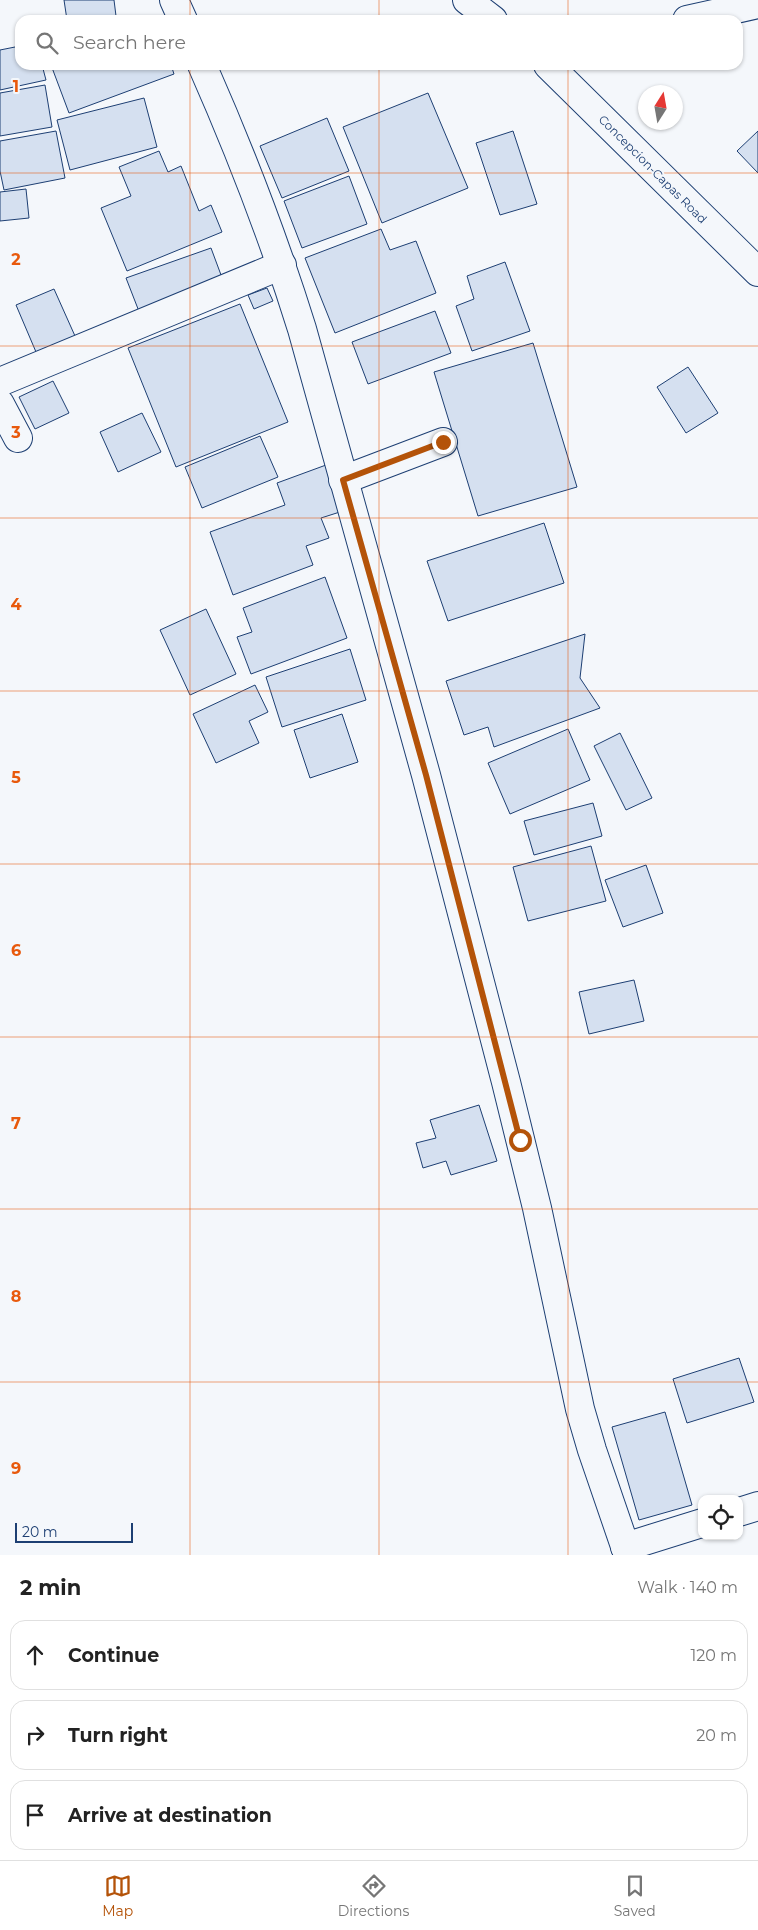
<!DOCTYPE html>
<html lang="en">
<head>
<meta charset="utf-8">
<style>
  :root { --surface:#fff; --page:#f6f6f6; --text:#222; --muted:#767676; --line:#e0e0e0; --accent:#b45309 }
  body { margin:0; font-family:Montserrat,sans-serif; background:var(--page); color:var(--text) }
  .controls { position:absolute; right:15px; bottom:15px; display:grid; overflow:hidden; border-radius:10px; box-shadow:0 1px 4px #0004 }
  .controls button { width:45px; height:45px; display:grid; place-items:center; padding:0; border:0; border-bottom:1px solid var(--line); background:var(--surface); color:var(--text); font:25px sans-serif }
  .compass { position:absolute; left:638px; top:85px; width:45px; height:45px; border-radius:50%; background:var(--surface); box-shadow:0 1px 4px #0004; rotate:11deg }
  .scale { position:absolute; left:15px; bottom:12px; width:118px; box-sizing:border-box; padding-left:5px; border:2px solid #1d3f73; border-top:0; font-size:14px; line-height:18px; white-space:nowrap; color:#1d3f73; -webkit-text-stroke:4px #f4f7fb; paint-order:stroke }
  .stop { position:absolute; width:15px; height:15px; margin:-11px; border:4px solid #b45309; border-radius:50%; background:#fff }
  .stop.end { background:#b45309; border-color:#fff; box-shadow:0 1px 5px #0008 }
  .list { margin:0; padding:0; list-style:none }
  h2 { display:flex; justify-content:space-between; align-items:center; height:65px; margin:0; padding:0 20px; font-size:21px }
  h2 small { font-size:16px; font-weight:400; color:var(--muted) }
  .list li { display:grid; grid-template-columns:32px 1fr auto; gap:15px; align-items:center; box-sizing:border-box; height:70px; margin:0 10px 10px; padding:0 10px; border:1px solid var(--line); border-radius:15px }
  .list b { display:block; font-size:19px; white-space:nowrap }
  .list em { font-size:16px; font-style:normal; color:var(--muted) }
  .icon { flex:none; width:28px; height:28px; fill:none; stroke:currentColor; stroke-width:2; stroke-linecap:round; stroke-linejoin:round }
  .map { position:relative; flex:none; width:758px; height:1555px; overflow:hidden }
  .search { position:absolute; background:var(--surface); box-shadow:0 1px 4px #0004; left:15px; right:15px; top:15px; height:55px; display:flex; align-items:center; gap:12px; box-sizing:border-box; padding:0 18px; border-radius:15px; color:var(--muted); font-size:19px }
  .sheet { height:305px; background:var(--surface) }
  nav { display:flex; justify-content:space-around; align-items:center; box-sizing:border-box; height:70px; border-top:1px solid var(--line); background:var(--surface); font-size:14px; color:var(--muted) }
  nav a { display:grid; justify-items:center; gap:2px }
  nav .on { color:var(--accent) }
  .map>svg:first-child { display:block }
  .building { fill:#d5e0f0; stroke:#1d3f73 }
  .lines { fill:none; stroke-linecap:round; stroke-linejoin:round }
  .minor-casing { stroke:#1d3f73; stroke-width:30 }
  .major-casing { stroke:#1d3f73; stroke-width:30 }
  .minor { stroke:#f4f7fb; stroke-width:28 }
  .major { stroke:#f4f7fb; stroke-width:28 }
  .route { stroke:#b45309; stroke-width:6 }
  .grid { fill:none; stroke:#e8590c; stroke-width:1; stroke-opacity:0.55 }
  .labels { text-anchor:middle; dominant-baseline:central; stroke-width:4; stroke-linejoin:round; paint-order:stroke }
  .street-label { font-size:12px; fill:#1d3f73; stroke:#f4f7fb }
  .grid-label { font-size:16px; text-anchor:middle; font-weight:bold; fill:#e8590c; stroke:#f4f7fb; stroke-width:4; stroke-linejoin:round; paint-order:stroke }
</style>
</head>
<body>
<div class="map">
<svg width="758" height="1555" viewBox="0 0 758 1555">
  <rect width="100%" height="100%" fill="#f4f7fb"/>
  <g class="building">
    <polygon points="64,0 114,0 116,16 91,20 67,20"/>
    <polygon points="20,46 20,65 42,65 46,80 0,90 0,50"/>
    <polygon points="51,65 171,65 174,74 69,113"/>
    <polygon points="45,85 52,127 0,136 0,93"/>
    <polygon points="428,93 468,188 382,223 343,127"/>
    <polygon points="144,98 157,147 70,170 57,120"/>
    <polygon points="327,118 349,171 282,198 260,146"/>
    <polygon points="56,131 65,178 4,190 0,171 0,141"/>
    <polygon points="513,131 537,204 500,215 476,143"/>
    <polygon points="758,131 758,173 737,151"/>
    <polygon points="159,151 168,172 181,166 199,211 211,205 222,232 127,271 101,208 131,196 119,167"/>
    <polygon points="349,176 367,224 302,248 284,201"/>
    <polygon points="26,189 29,218 0,221 0,192"/>
    <polygon points="381,229 390,250 416,241 436,293 335,333 305,258"/>
    <polygon points="211,248 224,283 140,314 126,278"/>
    <polygon points="505,262 530,331 472,351 456,306 474,299 467,276"/>
    <polygon points="267,288 273,301 254,309 248,295"/>
    <polygon points="54,289 75,336 36,352 16,305"/>
    <polygon points="240,304 288,422 176,467 128,348"/>
    <polygon points="435,311 451,353 368,384 352,342"/>
    <polygon points="533,343 577,487 478,516 434,372"/>
    <polygon points="688,367 718,413 686,433 657,387"/>
    <polygon points="53,381 69,413 35,429 19,397"/>
    <polygon points="142,413 161,452 118,472 100,432"/>
    <polygon points="260,436 278,477 202,508 185,467"/>
    <polygon points="326,465 343,511 321,518 329,538 306,546 313,565 233,595 210,532 285,505 277,483"/>
    <polygon points="544,523 564,583 448,621 427,561"/>
    <polygon points="325,577 347,638 251,674 237,637 252,632 243,608"/>
    <polygon points="206,609 236,674 190,695 160,630"/>
    <polygon points="585,634 580,678 600,708 494,747 488,727 464,735 446,681"/>
    <polygon points="350,649 366,700 282,727 266,677"/>
    <polygon points="255,685 268,712 249,721 259,743 216,763 193,714"/>
    <polygon points="342,714 358,762 310,778 294,730"/>
    <polygon points="568,729 590,780 510,814 488,763"/>
    <polygon points="620,733 652,798 626,810 594,746"/>
    <polygon points="593,803 602,836 534,855 524,821"/>
    <polygon points="591,846 606,901 528,921 513,867"/>
    <polygon points="646,865 663,913 623,927 605,880"/>
    <polygon points="634,980 644,1021 589,1034 579,992"/>
    <polygon points="479,1105 497,1161 451,1175 446,1161 423,1168 416,1143 436,1138 430,1120"/>
    <polygon points="739,1358 754,1402 687,1423 673,1379"/>
    <polygon points="665,1412 692,1505 639,1520 612,1427"/>
  </g>
  <g class="lines">
    <g class="minor-casing">
      <g id="minor">
        <polyline points="174,0 183,20"/>
        <polyline points="687,20 758,4"/>
        <path d="M202,65C240,151 274,239 302,329L426,775L506,1082L537,1208L580,1409L592,1450L628,1555"/>
        <polyline points="0,382 282,265"/>
        <polyline points="0,404 18,438"/>
        <polyline points="343,480 443,442"/>
        <polyline points="739,1512 758,1506"/>
        <polyline points="625,1547 702,1523"/>
      </g>
    </g>
    <g class="major-casing">
      <g id="major">
        <polyline points="467,0 493,20"/>
        <polyline points="548,65 758,272"/>
      </g>
    </g>
    <use href="#minor" class="minor"/>
    <use href="#major" class="major"/>
  </g>
  <g class="lines">
    <polyline class="route" points="443,442 343,480 426,775 520,1140"/>
  </g>
  <path class="grid" d="M190,0V20M379,0V20M568,0V20M190,65V1555M379,65V1555M568,65V1555M0,173H758M0,346H758M0,518H758M0,691H758M0,864H758M0,1037H758M0,1209H758M0,1382H758"/>
  <g class="labels">
    <g class="street-label">
      <text transform="translate(653 169) rotate(45)">Concepcion-Capas Road</text>
    </g>
  </g>
  <g class="grid-label">
    <text x="16" y="92">1</text>
    <text x="16" y="265">2</text>
    <text x="16" y="438">3</text>
    <text x="16" y="610">4</text>
    <text x="16" y="783">5</text>
    <text x="16" y="956">6</text>
    <text x="16" y="1129">7</text>
    <text x="16" y="1302">8</text>
    <text x="16" y="1474">9</text>
  </g>
</svg>
<div class="controls">
<button><svg class="icon" aria-label="locate" viewBox="0 0 24 24"><circle cx="12" cy="12" r="6"/><path d="M12 2v4M12 18v4M2 12h4M18 12h4"/></svg></button>
</div>
<svg class="compass" viewBox="-18 -18 36 36"><path d="M0-13l5 13h-10z" fill="#e53935"/><path d="M0 13l5-13h-10z" fill="#767676"/></svg>
<div class="scale">20 m</div>
<div class="stop" style="left:520px;top:1140px"></div>
<div class="stop end" style="left:443px;top:442px"></div>
<div class="search"><svg class="icon" aria-label="search" viewBox="0 0 24 24"><circle cx="10" cy="10" r="6"/><path d="M15 15l6 6"/></svg>Search here</div>
</div>
<section class="sheet">
<h2>2 min<small>Walk · 140 m</small></h2>
<ul class="list">
<li><svg class="icon" aria-label="ahead" viewBox="0 0 24 24"><path d="M12 20V5M6 11l6-6 6 6"/></svg><div><b>Continue</b></div><em>120 m</em></li>
<li><svg class="icon" aria-label="right" viewBox="0 0 24 24"><path d="M7 20v-9h11M14 6l5 5-5 5"/></svg><div><b>Turn right</b></div><em>20 m</em></li>
<li><svg class="icon" aria-label="arrive" viewBox="0 0 24 24"><path d="M6 21V4h12l-3 4 3 4H6"/></svg><div><b>Arrive at destination</b></div></li>
</ul>
</section>
<nav>
<a class="on"><svg class="icon" aria-label="map" viewBox="0 0 24 24"><path d="M3 6l6-2 6 2 6-2v14l-6 2-6-2-6 2zM9 4v14M15 6v14"/></svg>Map</a>
<a><svg class="icon" aria-label="directions" viewBox="0 0 24 24"><path d="M12 3l9 9-9 9-9-9zM9 14v-3h6M13 9l2 2-2 2"/></svg>Directions</a>
<a><svg class="icon" aria-label="saved" viewBox="0 0 24 24"><path d="M7 4h10v16l-5-4-5 4z"/></svg>Saved</a>
</nav>
</body>
</html>
